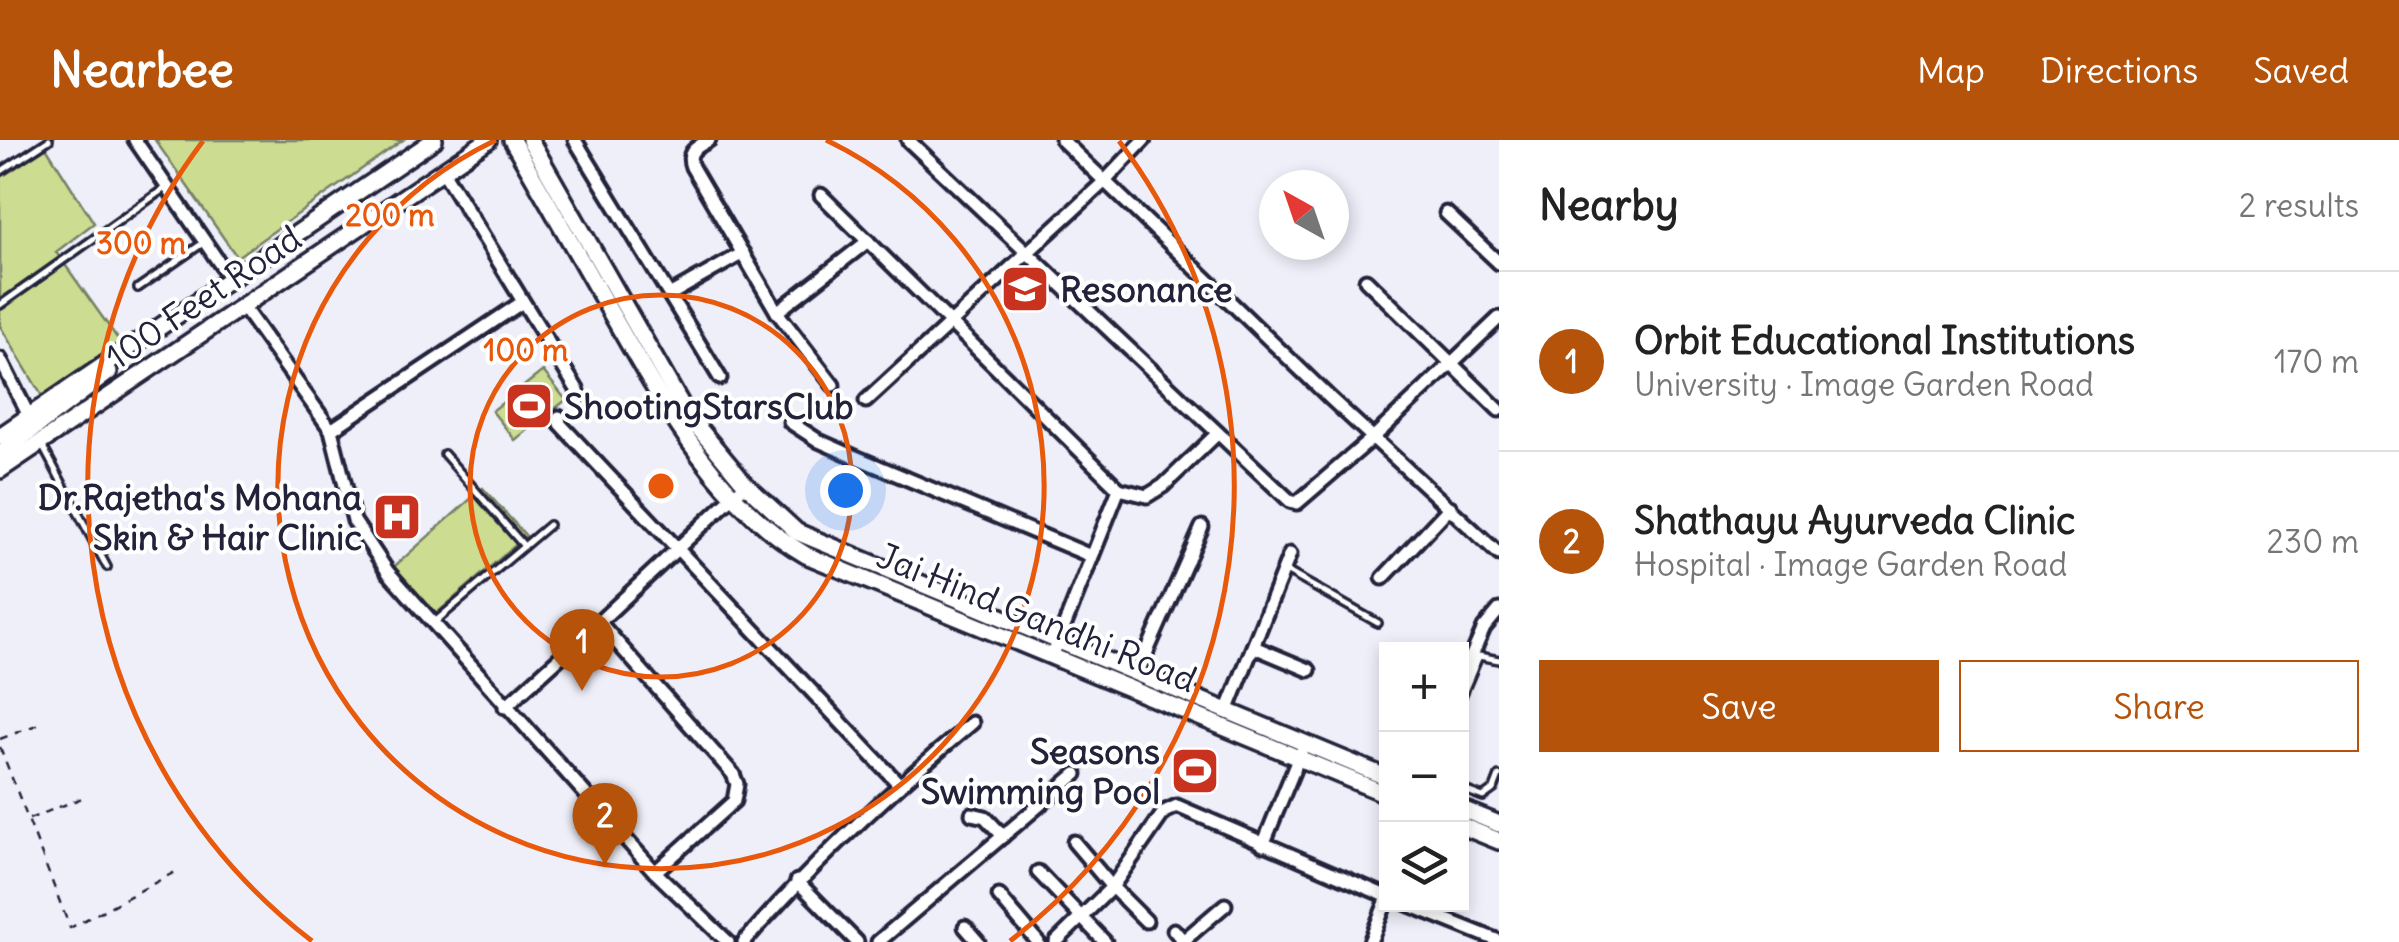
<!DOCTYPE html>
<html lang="en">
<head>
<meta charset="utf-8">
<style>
  :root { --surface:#fff; --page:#f2f2f2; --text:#222; --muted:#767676; --line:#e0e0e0; --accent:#b45309 }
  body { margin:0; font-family:Delius,sans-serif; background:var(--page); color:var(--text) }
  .controls { position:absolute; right:30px; bottom:30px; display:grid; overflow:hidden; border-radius:0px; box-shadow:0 5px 15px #0003 }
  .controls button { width:90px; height:90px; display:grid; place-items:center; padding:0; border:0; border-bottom:2px solid var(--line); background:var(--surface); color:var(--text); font:50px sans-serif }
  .compass { position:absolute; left:1259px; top:30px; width:90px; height:90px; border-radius:50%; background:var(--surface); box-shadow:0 5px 15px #0003; rotate:320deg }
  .you { position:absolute; left:845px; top:350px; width:35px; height:35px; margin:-25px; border:8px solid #fff; border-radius:50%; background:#1a73e8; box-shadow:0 0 0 15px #1a73e833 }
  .badge { display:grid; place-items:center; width:65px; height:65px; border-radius:50%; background:var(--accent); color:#fff; font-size:32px; font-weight:700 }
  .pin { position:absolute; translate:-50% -82px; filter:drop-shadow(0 2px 5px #0008) }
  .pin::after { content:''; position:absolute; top:52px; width:35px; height:30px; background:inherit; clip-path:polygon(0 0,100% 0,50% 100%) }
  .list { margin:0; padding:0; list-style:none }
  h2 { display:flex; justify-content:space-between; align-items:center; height:130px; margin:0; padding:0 40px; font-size:42px }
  h2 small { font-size:32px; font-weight:400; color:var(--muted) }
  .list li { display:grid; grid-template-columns:65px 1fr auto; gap:30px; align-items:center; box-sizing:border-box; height:180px; padding:0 40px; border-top:2px solid var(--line) }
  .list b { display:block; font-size:38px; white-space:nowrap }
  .list p { margin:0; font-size:32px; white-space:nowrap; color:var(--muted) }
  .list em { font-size:32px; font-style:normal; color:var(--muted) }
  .actions { display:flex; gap:20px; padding:30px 40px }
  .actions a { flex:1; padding:22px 0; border:2px solid var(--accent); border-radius:0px; text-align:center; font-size:35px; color:var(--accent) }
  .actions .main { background:var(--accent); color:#fff }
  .icon { flex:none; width:55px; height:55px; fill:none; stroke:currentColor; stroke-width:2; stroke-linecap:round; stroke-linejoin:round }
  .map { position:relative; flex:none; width:1499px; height:802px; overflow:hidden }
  header { display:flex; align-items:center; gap:60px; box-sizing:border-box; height:140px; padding:0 50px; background:var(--accent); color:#fff }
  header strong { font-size:48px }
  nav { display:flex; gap:55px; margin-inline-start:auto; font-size:35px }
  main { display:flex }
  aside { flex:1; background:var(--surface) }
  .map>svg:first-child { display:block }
  .green { fill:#ccdd91; stroke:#778066; stroke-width:2.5 }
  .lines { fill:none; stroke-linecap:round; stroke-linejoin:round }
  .lane-casing { stroke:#22223b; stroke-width:12 }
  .street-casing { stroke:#22223b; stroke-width:19 }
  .secondary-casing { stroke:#22223b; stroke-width:22 }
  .path { stroke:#22223b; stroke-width:2.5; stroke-dasharray:8 8; stroke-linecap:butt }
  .lane { stroke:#fff; stroke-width:5 }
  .street { stroke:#fff; stroke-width:11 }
  .secondary { stroke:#fff; stroke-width:15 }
  .ring { fill:none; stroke:#e8590c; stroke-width:5 }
  .labels { text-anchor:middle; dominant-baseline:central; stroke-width:8; stroke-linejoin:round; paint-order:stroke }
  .poi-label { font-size:35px; font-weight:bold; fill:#22223b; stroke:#fff; text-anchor:start }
  .street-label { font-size:35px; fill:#22223b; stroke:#fff }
  .centre { fill:#e8590c; stroke:#fff; stroke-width:5 }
  .ring-label { font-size:30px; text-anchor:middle; font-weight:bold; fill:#e8590c; stroke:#fff; stroke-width:8; stroke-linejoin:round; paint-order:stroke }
</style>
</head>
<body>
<header>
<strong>Nearbee</strong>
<nav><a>Map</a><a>Directions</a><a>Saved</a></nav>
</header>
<main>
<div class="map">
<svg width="1499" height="802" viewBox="0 0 1499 802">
  <rect width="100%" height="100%" fill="#eeeff9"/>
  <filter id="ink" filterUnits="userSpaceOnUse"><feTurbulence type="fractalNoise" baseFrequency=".01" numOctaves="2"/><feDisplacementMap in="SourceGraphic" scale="20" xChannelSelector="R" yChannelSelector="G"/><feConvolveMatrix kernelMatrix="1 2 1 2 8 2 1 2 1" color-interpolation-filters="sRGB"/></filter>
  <g filter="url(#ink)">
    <g class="green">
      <polygon points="155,0 403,0 237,117"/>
      <polygon points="46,7 94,83 56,112 120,202 42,256 0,186 0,36"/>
      <polygon points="543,231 566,260 515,300 492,271"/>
      <polygon points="483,348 526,396 430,479 388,432"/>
    </g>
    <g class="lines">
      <g class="lane-casing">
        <g id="lane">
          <polyline points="0,32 49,0"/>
          <polyline points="138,148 203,103"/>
          <polyline points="0,165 165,48"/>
          <polyline points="42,305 107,427"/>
          <polyline points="444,314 524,406"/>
          <polyline points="1286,431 1378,483"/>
          <polyline points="436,481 549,385"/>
          <polyline points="1462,556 1479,516 1499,520"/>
          <polyline points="1462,649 1483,657 1494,649 1499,636"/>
        </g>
      </g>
      <g class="street-casing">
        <g id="street">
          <polyline points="135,0 229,137"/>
          <polyline points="575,0 720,238"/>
          <path d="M709,0C696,8 686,11 692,27L777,172L833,245"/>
          <polyline points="908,0 1290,361 1297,363 1375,296 1499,178"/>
          <polyline points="1062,0 1331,259 1499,414"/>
          <polyline points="443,31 578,251 577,258"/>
          <polyline points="821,55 1119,349 1052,517"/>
          <polyline points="1446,73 1499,123"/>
          <polyline points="1366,140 1499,270"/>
          <polyline points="671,154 743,113"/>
          <polyline points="243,167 331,290 354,381 388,432 655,732 728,802"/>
          <polyline points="777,172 868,101"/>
          <polyline points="0,219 29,276"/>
          <polyline points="866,261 1105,41 1144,0"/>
          <polyline points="559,277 560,284 899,644"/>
          <polyline points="790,282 819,301 853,316 1091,416"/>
          <polyline points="331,290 521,163"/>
          <polyline points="1119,349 1147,356 1163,346 1218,293"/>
          <polyline points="1383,438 1450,367"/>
          <polyline points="599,482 739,351"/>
          <polyline points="1254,507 1309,530"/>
          <polyline points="1138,532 1202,387"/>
          <polyline points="1462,538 1484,488 1499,470"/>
          <polyline points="505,567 599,482 733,634 737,644 734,661 655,732"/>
          <polyline points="1228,569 1290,414"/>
          <polyline points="972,674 985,677 1003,696"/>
          <polyline points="1074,702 1112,747 1146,781"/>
          <polyline points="1263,705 1301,612"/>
          <polyline points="1038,732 1105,802"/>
          <polyline points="797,741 857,802"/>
          <polyline points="999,756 1038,802"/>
          <polyline points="1407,764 1499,801"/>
          <polyline points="965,787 978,802"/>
          <polyline points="1174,790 1184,802"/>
          <polyline points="1183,801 1225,765"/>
          <path d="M744,802C814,722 890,651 972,583"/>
          <polyline points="878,802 1076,634"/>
          <polyline points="1056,802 1112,747 1164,672 1177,666 1386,756"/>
          <polyline points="1370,802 1386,762"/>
        </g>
      </g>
      <g class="secondary-casing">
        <g id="secondary">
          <path d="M512,0C544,55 576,111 607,166C659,256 713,361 806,415L1386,654"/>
          <polyline points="530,0 686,273 746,345 797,392 1386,637"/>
          <polyline points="0,296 434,0"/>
          <polyline points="0,314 109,232"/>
          <polyline points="0,330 488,0"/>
          <polyline points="1462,669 1499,684"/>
          <polyline points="1462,686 1499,701"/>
        </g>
      </g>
      <g class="path">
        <polyline points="0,599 44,582"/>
        <polyline points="0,607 70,788 175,732"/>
        <polyline points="29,679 82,658"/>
      </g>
      <use href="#lane" class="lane"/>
      <use href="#street" class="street"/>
      <use href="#secondary" class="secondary"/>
    </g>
  </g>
  <g class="ring">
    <circle cx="661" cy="346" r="191"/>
    <path d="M826 0A383 383 0 1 1 496 0"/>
    <path d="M312 801A574 574 0 0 1 203 1M1119 1A574 574 0 0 1 1010 801"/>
  </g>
  <defs>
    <g id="university-square" transform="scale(2.5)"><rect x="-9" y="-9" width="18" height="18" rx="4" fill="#c8321e" stroke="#fff"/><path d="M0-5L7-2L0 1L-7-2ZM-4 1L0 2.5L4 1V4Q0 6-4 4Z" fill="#fff"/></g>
    <g id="stadium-square" transform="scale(2.5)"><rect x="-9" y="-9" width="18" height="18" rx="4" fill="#c8321e" stroke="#fff"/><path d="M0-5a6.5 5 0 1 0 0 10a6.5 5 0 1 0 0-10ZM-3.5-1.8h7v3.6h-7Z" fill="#fff"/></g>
    <g id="hospital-square" transform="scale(2.5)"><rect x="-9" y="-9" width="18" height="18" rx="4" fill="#c8321e" stroke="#fff"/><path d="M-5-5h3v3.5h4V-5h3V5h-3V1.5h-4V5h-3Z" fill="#fff"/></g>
  </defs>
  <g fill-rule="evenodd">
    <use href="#university-square" x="1025" y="149"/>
    <use href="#stadium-square" x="529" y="266"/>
    <use href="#hospital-square" x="397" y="377"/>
    <use href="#stadium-square" x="1195" y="631"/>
  </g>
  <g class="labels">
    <g class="poi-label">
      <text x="1060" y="149">Resonance</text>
      <text x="564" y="266">ShootingStarsClub</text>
      <text x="362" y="357" text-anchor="end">Dr.Rajetha's Mohana<tspan x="362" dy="40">Skin &amp; Hair Clinic</tspan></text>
      <text x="1160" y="611" text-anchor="end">Seasons<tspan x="1160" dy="40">Swimming Pool</tspan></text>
    </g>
    <g class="street-label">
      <text transform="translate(203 157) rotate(-34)">100 Feet Road</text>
      <text transform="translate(1037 477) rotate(22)">Jai Hind Gandhi Road</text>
    </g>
  </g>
  <circle cx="661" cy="346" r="15" class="centre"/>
  <g class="ring-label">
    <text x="390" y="86">200 m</text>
    <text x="141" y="114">300 m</text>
    <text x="526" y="221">100 m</text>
  </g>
</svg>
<div class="controls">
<button>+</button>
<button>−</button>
<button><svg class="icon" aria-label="layers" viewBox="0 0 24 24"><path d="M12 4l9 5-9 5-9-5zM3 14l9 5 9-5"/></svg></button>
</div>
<svg class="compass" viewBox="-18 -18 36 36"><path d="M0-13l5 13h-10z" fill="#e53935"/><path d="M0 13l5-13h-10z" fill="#767676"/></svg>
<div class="you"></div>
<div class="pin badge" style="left:582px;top:551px">1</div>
<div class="pin badge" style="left:605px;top:725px">2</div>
</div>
<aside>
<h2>Nearby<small>2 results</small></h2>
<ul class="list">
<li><span class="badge">1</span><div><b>Orbit Educational Institutions</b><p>University · Image Garden Road</p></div><em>170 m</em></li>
<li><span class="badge">2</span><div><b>Shathayu Ayurveda Clinic</b><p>Hospital · Image Garden Road</p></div><em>230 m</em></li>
</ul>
<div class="actions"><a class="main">Save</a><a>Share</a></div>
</aside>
</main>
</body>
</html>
